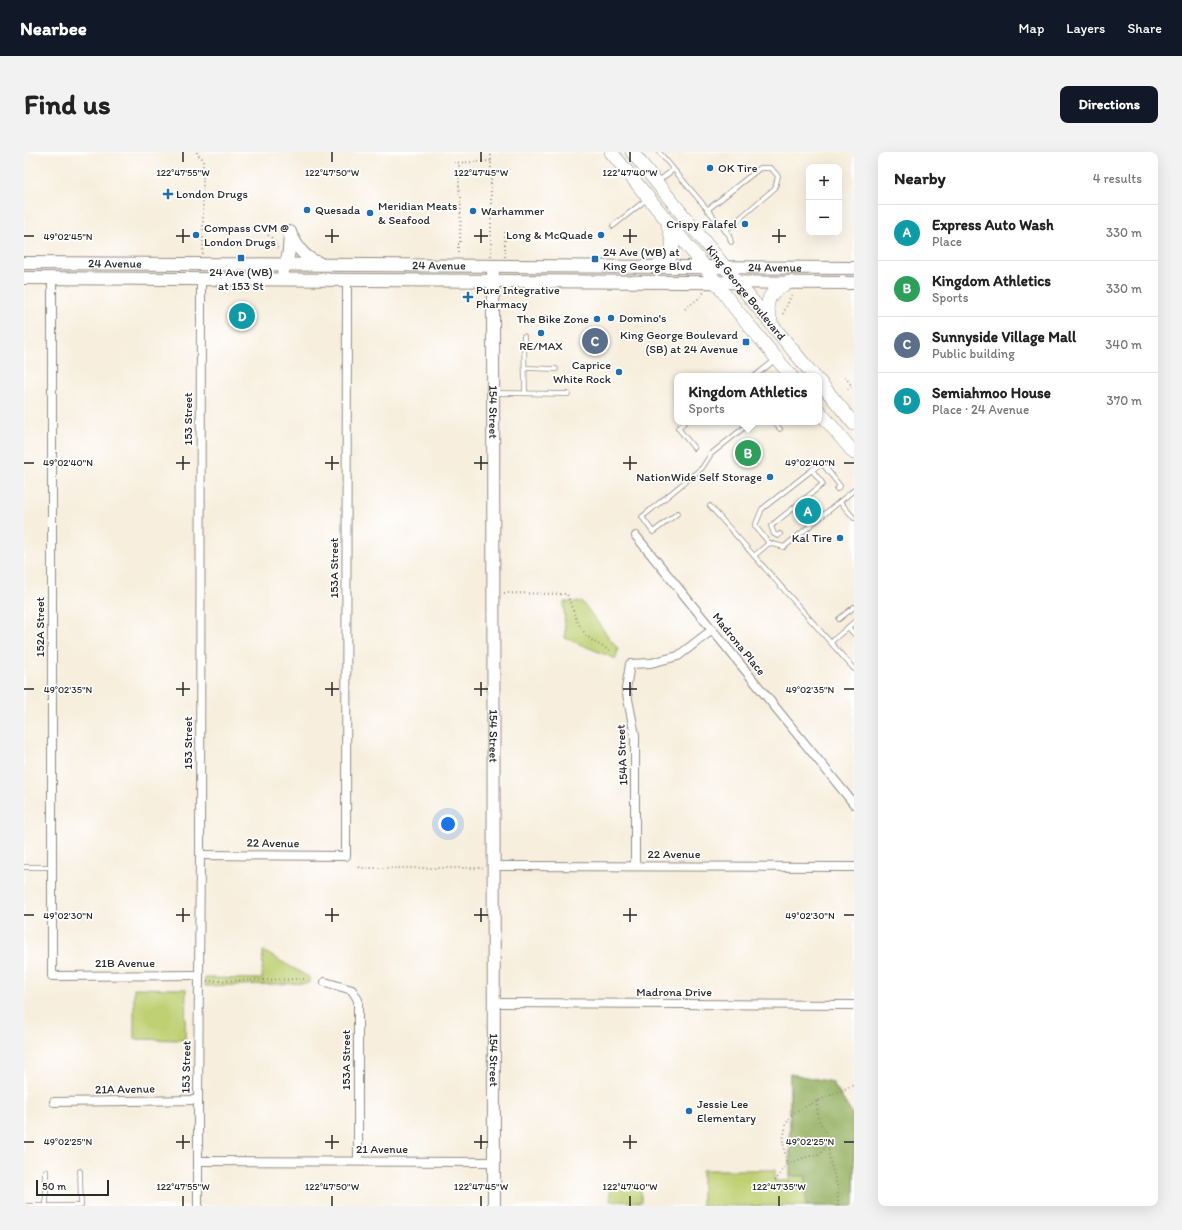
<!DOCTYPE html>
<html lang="en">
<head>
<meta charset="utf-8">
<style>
  :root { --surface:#fff; --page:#f2f2f2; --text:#222; --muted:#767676; --line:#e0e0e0; --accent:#111827 }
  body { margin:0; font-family:Itim,sans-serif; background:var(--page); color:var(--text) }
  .controls { position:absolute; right:12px; top:12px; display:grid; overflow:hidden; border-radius:8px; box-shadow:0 4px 16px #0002 }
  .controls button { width:36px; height:36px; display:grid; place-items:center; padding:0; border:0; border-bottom:1px solid var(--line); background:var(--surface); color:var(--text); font:20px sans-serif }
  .scale { position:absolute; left:12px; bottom:10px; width:73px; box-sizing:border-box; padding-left:4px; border:2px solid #2b2b2b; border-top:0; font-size:11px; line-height:14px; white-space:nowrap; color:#2b2b2b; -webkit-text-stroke:3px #fff; paint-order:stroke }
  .you { position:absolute; left:424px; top:672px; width:14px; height:14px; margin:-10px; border:3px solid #fff; border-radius:50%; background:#1a73e8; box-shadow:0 0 0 6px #1a73e833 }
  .badge { display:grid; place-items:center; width:26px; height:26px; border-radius:50%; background:var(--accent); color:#fff; font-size:13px; font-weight:700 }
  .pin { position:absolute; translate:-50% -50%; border:2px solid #fff; box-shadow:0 1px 4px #0006 }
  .popup { position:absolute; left:650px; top:221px; width:148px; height:52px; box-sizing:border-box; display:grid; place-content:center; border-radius:8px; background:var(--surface); filter:drop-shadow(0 1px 3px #0005); font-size:13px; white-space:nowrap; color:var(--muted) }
  .popup b { font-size:15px; color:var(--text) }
  .popup::after { content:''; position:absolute; left:50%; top:100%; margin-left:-8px; border:8px solid transparent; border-top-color:var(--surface) }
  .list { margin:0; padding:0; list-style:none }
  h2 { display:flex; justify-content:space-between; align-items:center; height:52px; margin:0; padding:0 16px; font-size:17px }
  h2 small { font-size:13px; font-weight:400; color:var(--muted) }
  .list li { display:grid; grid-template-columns:26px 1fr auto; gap:12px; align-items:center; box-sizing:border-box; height:56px; padding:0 16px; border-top:1px solid var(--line) }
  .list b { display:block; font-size:15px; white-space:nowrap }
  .list p { margin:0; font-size:13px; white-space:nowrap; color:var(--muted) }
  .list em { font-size:13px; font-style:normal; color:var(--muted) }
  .map { position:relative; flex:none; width:830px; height:1054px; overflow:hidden; border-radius:8px }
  header { display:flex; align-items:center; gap:24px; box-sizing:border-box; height:56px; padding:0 20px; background:var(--accent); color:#fff }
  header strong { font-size:19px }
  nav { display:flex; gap:22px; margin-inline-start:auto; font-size:14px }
  .intro { display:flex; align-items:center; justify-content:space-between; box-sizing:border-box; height:96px; padding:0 24px }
  h1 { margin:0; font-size:28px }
  .button { padding:10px 18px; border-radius:8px; background:var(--accent); color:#fff; font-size:14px; font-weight:700 }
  main { display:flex; gap:24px; padding:0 24px }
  aside { flex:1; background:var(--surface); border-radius:8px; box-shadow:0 4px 16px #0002 }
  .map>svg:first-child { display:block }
  .green { fill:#bfd073; stroke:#757e4f }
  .forest { fill:#97b265; stroke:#616e48 }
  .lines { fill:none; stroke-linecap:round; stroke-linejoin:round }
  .lane-casing { stroke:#918c84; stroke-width:5.5 }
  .street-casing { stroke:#918c84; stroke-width:10 }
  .secondary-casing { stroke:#918c84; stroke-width:14 }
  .primary-casing { stroke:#918c84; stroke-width:14 }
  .path { stroke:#918c84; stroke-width:2; stroke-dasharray:1 3; stroke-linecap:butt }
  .lane { stroke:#fff; stroke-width:4 }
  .street { stroke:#fff; stroke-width:8 }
  .secondary { stroke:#fff; stroke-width:12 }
  .primary { stroke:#fff; stroke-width:13 }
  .ticks { fill:none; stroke:#2b2b2b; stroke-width:1.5 }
  .poi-dot { fill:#1f6fb2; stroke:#fff; stroke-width:1.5 }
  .labels { text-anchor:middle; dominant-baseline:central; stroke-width:3.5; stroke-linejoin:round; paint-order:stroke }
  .poi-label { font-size:12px; fill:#2b2b2b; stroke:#fff; text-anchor:start }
  .street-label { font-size:12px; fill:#2b2b2b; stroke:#fff }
  .ticks-label { font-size:10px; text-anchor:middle; fill:#2b2b2b; stroke:#fff; stroke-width:3.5; stroke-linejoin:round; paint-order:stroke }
</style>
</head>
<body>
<header>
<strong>Nearbee</strong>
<nav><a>Map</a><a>Layers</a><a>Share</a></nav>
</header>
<div class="intro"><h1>Find us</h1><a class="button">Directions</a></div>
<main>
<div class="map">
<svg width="830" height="1054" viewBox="0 0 830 1054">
  <rect width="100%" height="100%" fill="#fff"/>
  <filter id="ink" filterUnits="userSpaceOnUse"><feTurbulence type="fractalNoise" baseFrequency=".025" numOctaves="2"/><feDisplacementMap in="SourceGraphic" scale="8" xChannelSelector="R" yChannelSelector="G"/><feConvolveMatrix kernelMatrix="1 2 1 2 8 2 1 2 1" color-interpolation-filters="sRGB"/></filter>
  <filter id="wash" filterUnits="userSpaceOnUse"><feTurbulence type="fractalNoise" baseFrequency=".012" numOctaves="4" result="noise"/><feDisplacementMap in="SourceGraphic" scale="16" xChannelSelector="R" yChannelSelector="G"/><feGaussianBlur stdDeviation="0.9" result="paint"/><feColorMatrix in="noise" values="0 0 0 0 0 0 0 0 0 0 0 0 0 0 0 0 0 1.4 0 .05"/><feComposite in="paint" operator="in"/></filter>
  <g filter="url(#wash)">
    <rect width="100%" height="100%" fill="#f7eedd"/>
    <g class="green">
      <polygon points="540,450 558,450 594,497 592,507 541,486"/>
      <polygon points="239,799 285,825 285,831 181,834 181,826 238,827"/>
      <polygon points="110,836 162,837 161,888 110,887"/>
      <polygon points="766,922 808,930 830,965 830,1054 678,1054 678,1018 751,1018 751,1029 766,1029"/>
      <polygon points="586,1032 617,1032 617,1050 586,1049"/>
    </g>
    <polygon class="forest" points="766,922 808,930 830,965 830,1054 782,1054 782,1024 766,1024"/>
  </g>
  <g filter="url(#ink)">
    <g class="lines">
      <g class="lane-casing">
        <g id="lane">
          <polyline points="635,0 705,83 707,90"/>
          <polyline points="633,30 649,18"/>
          <polyline points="683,58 736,16 747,16 754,24 751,36 701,79"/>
          <polyline points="589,74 623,47"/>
          <polyline points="500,184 501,241"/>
          <polyline points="501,216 532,217"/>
          <polyline points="731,224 751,208"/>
          <polyline points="471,241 544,242"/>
          <polyline points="661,270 654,276 670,296"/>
          <polyline points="750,270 756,277"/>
          <polyline points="816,350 830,366"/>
          <polyline points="686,354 830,517"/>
          <polyline points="654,361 629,380 618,365 678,316 687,302 727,270"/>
          <polyline points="756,382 754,384 750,382 747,374 799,332 788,318 798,311 816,334 813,337"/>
          <polyline points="745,391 731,374 738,357 788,318"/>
          <polyline points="730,404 745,391 760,395 830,338"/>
          <polyline points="815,467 830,455"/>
          <polyline points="824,475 830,482"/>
          <polyline points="807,490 830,470"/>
          <polyline points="0,715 27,715"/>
          <polyline points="22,1019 22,1054"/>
          <polyline points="0,1054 57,1054 56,1019"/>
        </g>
      </g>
      <g class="street-casing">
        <g id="street">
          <polyline points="28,126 28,824 175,823"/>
          <polyline points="612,384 830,652"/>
          <polyline points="176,703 322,704 323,128"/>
          <polyline points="470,714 830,715"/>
          <polyline points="611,714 611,583 602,537 606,512 627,511 654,504 688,478"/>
          <polyline points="301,830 328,838 334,848 334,1009"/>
          <polyline points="470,851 830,853"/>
          <polyline points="30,950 174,948"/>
          <polyline points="175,1009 470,1010"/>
          <polyline points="174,1054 174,948 176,703 177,128"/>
        </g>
      </g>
      <g class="secondary-casing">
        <g id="secondary">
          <path d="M266,81C273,95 280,106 295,111"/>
          <path id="s1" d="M0,111L830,116"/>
          <path id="s2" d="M469,114L470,1054"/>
          <path d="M259,119C266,106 265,94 266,80"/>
          <polyline points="0,126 830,131"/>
        </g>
      </g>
      <g class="primary-casing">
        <g id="primary">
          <polyline points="587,0 681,115 710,155 767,224"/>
          <path id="s3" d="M608,0L713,130L790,224"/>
          <path d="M631,115C635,113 640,111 643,108C653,100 647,84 644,74"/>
          <path d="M747,169C739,147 746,139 766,130"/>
          <polyline points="795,229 830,272"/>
          <polyline points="795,259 830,301"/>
        </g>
      </g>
      <g class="path">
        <polyline points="173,0 173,2 179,7 179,102"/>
        <polyline points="430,11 467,9"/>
        <polyline points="481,80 481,105"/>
        <polyline points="244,83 248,86 254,96"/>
        <polyline points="434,100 434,92 436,92 437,45 435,42 435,11"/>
        <polyline points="467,104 467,0"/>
        <polyline points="661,157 675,146 680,140"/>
        <polyline points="759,162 768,142"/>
        <polyline points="821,225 828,234 821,239"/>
        <path d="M480,441L543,442C549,458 553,475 566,487C573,492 581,496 588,500"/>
        <polyline points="335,715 336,716 459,716"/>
        <polyline points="183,829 283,827"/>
        <polyline points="793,949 794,967 802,980 804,987 805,1005 814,1037 814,1054"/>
        <polyline points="803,994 794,1003 785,1004 763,1012 759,989 762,972 769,961 793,949 830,933"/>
        <polyline points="751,1029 763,1012"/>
      </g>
      <use href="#lane" class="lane"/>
      <use href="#street" class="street"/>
      <use href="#secondary" class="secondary"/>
      <use href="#primary" class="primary"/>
    </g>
  </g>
  <path class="ticks" d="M159,0V10M308,0V10M457,0V10M606,0V10M159,77V91M308,77V91M457,77V91M606,77V91M755,77V91M0,84H10M152,84H166M301,84H315M450,84H464M599,84H613M748,84H762M159,304V318M308,304V318M457,304V318M606,304V318M0,311H10M152,311H166M301,311H315M450,311H464M599,311H613M820,311H830M159,530V544M308,530V544M457,530V544M606,530V544M0,537H10M152,537H166M301,537H315M450,537H464M599,537H613M820,537H830M159,756V770M308,756V770M457,756V770M606,756V770M0,763H10M152,763H166M301,763H315M450,763H464M599,763H613M820,763H830M159,983V997M308,983V997M457,983V997M606,983V997M0,990H10M152,990H166M301,990H315M450,990H464M599,990H613M820,990H830M159,1044V1054M308,1044V1054M457,1044V1054M606,1044V1054M755,1044V1054"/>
  <g class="poi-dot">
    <circle cx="686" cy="16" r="4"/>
    <path d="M142 36h4v4h4v4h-4v4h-4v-4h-4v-4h4z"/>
    <circle cx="283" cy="58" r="4"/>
    <circle cx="449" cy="59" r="4"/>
    <circle cx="346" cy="61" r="4"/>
    <circle cx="721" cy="72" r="4"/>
    <circle cx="172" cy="83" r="4"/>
    <circle cx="577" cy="83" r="4"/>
    <rect x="213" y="102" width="8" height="8" rx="2"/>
    <rect x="567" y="103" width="8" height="8" rx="2"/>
    <path d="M442 139h4v4h4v4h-4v4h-4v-4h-4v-4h4z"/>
    <circle cx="587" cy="166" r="4"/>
    <circle cx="573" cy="167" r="4"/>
    <circle cx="517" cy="181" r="4"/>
    <rect x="718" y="186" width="8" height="8" rx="2"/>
    <circle cx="595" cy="220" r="4"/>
    <circle cx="746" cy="325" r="4"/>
    <circle cx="816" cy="386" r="4"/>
    <circle cx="665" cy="959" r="4"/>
  </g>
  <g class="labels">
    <g class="poi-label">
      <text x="694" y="16">OK Tire</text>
      <text x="152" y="42">London Drugs</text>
      <text x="354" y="54">Meridian Meats<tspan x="354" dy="14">&amp; Seafood</tspan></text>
      <text x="291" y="58">Quesada</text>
      <text x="457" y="59">Warhammer</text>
      <text x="713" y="72" text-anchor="end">Crispy Falafel</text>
      <text x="180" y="76">Compass CVM @<tspan x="180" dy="14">London Drugs</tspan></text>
      <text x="569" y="83" text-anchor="end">Long &amp; McQuade</text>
      <text x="579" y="100">24 Ave (WB) at<tspan x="579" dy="14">King George Blvd</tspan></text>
      <text x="217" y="120" text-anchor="middle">24 Ave (WB)<tspan x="217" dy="14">at 153 St</tspan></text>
      <text x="452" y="138">Pure Integrative<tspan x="452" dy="14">Pharmacy</tspan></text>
      <text x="595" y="166">Domino's</text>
      <text x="565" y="167" text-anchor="end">The Bike Zone</text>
      <text x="714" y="183" text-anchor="end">King George Boulevard<tspan x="714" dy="14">(SB) at 24 Avenue</tspan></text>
      <text x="517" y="194" text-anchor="middle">RE/MAX</text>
      <text x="587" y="213" text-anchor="end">Caprice<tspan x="587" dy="14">White Rock</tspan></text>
      <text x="738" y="325" text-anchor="end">NationWide Self Storage</text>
      <text x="808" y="386" text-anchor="end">Kal Tire</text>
      <text x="673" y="952">Jessie Lee<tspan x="673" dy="14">Elementary</tspan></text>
    </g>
    <g class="street-label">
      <text stroke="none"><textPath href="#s1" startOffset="91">24 Avenue</textPath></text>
      <text stroke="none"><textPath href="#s1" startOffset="415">24 Avenue</textPath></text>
      <text stroke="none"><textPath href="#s1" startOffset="751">24 Avenue</textPath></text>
      <text stroke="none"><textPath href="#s3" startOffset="181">King George Boulevard</textPath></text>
      <text stroke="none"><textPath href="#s2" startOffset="146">154 Street</textPath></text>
      <text transform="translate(164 267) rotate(-90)">153 Street</text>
      <text transform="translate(310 416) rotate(-90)">153A Street</text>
      <text transform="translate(16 475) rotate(-90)">152A Street</text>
      <text transform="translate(715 492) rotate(51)">Madrona Place</text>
      <text stroke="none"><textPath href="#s2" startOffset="470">154 Street</textPath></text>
      <text transform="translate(164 591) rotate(-90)">153 Street</text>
      <text transform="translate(598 603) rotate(-93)">154A Street</text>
      <text transform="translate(249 691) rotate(1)">22 Avenue</text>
      <text x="650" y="702">22 Avenue</text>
      <text x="101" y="811">21B Avenue</text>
      <text x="650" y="840">Madrona Drive</text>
      <text transform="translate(322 908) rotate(-90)">153A Street</text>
      <text stroke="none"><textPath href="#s2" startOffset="794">154 Street</textPath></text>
      <text transform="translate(162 915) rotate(-89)">153 Street</text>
      <text transform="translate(101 937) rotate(-1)">21A Avenue</text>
      <text x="358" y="997">21 Avenue</text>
    </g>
  </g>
  <g class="ticks-label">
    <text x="159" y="24">122°47'55"W</text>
    <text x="308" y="24">122°47'50"W</text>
    <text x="457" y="24">122°47'45"W</text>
    <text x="606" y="24">122°47'40"W</text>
    <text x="44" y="88">49°02'45"N</text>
    <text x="44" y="314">49°02'40"N</text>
    <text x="786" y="314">49°02'40"N</text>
    <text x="44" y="541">49°02'35"N</text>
    <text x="786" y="541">49°02'35"N</text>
    <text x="44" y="767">49°02'30"N</text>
    <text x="786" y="767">49°02'30"N</text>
    <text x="44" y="993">49°02'25"N</text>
    <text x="786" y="993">49°02'25"N</text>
    <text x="159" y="1038">122°47'55"W</text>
    <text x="308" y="1038">122°47'50"W</text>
    <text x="457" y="1038">122°47'45"W</text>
    <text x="606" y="1038">122°47'40"W</text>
    <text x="755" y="1038">122°47'35"W</text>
  </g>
</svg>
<div class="controls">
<button>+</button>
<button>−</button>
</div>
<div class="scale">50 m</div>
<div class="you"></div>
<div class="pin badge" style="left:784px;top:359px;background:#0f9aa8">A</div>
<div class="pin badge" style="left:724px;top:301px;background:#2e9e5b">B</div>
<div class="popup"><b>Kingdom Athletics</b>Sports</div>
<div class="pin badge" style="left:571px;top:189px;background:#5c6f8a">C</div>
<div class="pin badge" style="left:218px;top:164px;background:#0f9aa8">D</div>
</div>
<aside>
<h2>Nearby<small>4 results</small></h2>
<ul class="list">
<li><span class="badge" style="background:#0f9aa8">A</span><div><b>Express Auto Wash</b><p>Place</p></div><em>330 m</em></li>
<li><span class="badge" style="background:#2e9e5b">B</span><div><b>Kingdom Athletics</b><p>Sports</p></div><em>330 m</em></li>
<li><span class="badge" style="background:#5c6f8a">C</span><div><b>Sunnyside Village Mall</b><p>Public building</p></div><em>340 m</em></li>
<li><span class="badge" style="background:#0f9aa8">D</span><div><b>Semiahmoo House</b><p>Place · 24 Avenue</p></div><em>370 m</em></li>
</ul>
</aside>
</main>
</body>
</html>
